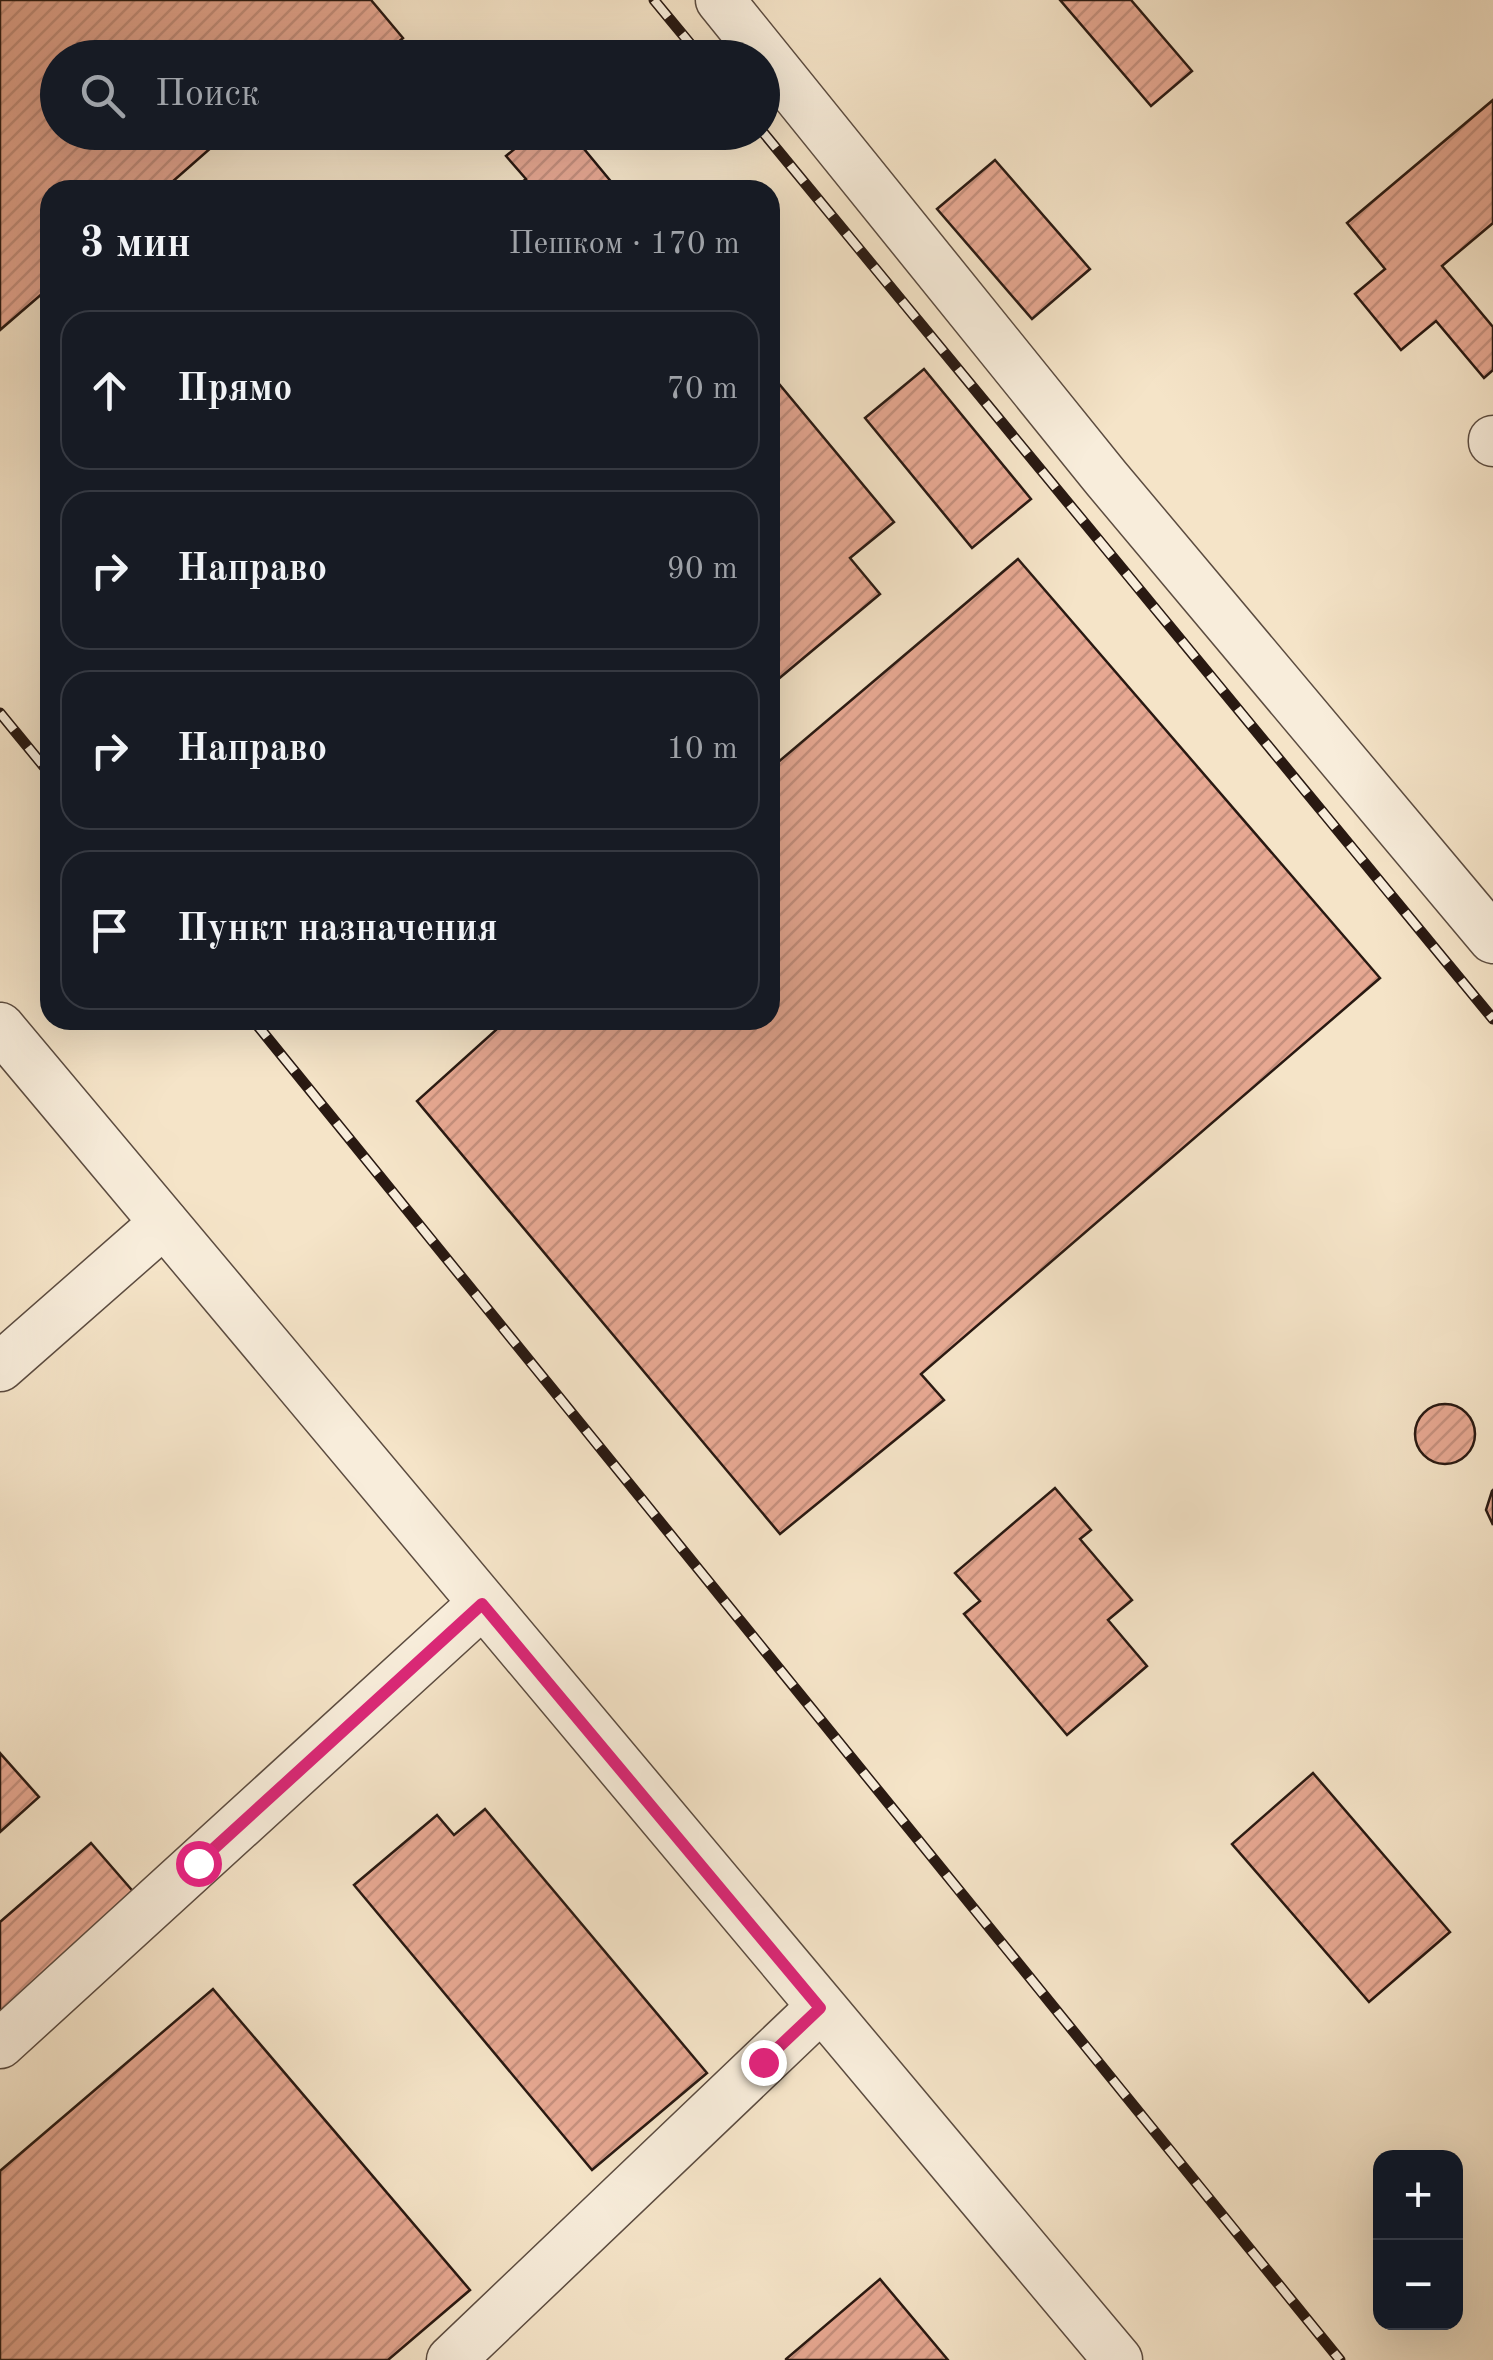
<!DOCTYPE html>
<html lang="ru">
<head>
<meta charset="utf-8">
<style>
  :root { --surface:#171b24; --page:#242831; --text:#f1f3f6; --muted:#9ea1a6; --line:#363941 }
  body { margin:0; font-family:"Old Standard TT",serif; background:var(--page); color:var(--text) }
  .controls { position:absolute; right:30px; bottom:30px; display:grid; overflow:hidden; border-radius:20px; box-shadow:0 10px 40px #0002 }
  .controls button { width:90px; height:90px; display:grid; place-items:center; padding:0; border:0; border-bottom:2px solid var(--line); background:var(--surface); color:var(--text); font:50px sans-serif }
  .stop { position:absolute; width:30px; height:30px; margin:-22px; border:8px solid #db2777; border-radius:50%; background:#fff }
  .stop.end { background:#db2777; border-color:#fff; box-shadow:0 2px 10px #0008 }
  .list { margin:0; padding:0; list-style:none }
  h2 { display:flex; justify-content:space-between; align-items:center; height:130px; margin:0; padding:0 40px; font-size:42px }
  h2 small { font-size:32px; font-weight:400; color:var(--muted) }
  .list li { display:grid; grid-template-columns:65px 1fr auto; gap:30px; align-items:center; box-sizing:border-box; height:160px; margin:0 20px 20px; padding:0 20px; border:2px solid var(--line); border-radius:30px }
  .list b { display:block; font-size:38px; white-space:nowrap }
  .list em { font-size:32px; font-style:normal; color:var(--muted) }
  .icon { flex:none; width:55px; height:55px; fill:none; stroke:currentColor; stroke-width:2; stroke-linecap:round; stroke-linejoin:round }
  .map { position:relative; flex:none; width:1493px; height:2360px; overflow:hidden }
  .search { position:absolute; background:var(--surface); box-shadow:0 10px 40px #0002; left:40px; top:40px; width:740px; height:110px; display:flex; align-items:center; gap:25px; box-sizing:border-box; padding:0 35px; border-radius:55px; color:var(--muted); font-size:38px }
  .panel { position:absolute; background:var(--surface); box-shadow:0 10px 40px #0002; left:40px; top:180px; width:740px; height:850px; border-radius:30px }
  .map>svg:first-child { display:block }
  .building { fill:url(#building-hatch); stroke:#291912; stroke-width:2.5 }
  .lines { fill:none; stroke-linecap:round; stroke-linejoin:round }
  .minor-casing { stroke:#5c4c40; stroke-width:51 }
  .minor { stroke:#f8eddb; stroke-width:48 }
  .rail-casing { stroke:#291912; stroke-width:11 }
  .rail { stroke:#f8eddb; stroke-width:8; stroke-dasharray:22; stroke-linecap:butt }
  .route { stroke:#db2777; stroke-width:12 }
</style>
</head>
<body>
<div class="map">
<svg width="1493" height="2360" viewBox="0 0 1493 2360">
  <defs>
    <pattern id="building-hatch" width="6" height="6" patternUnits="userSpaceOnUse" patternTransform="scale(2.5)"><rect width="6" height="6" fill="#e7a892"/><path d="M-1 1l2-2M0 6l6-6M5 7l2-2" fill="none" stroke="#c6907d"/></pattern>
  </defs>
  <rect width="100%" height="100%" fill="#f5e4c8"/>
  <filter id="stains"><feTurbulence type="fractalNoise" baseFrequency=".002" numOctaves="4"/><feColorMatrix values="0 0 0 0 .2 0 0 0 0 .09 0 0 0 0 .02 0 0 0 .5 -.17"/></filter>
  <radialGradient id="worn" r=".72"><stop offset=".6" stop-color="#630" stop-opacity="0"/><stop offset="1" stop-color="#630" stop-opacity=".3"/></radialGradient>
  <g class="building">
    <polygon points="0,0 371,0 403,38 380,58 329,58 324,51 316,58 58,58 58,132 229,132 163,190 50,190 50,287 0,330"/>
    <polygon points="1060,0 1131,0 1192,71 1151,106"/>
    <polygon points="1493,100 1493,223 1442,266 1493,327 1493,370 1484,378 1436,321 1401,350 1355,294 1385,269 1347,223"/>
    <polygon points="535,132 570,132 618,190 512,190 526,179 506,156"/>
    <polygon points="995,160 1090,269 1032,319 937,209"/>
    <polygon points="924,369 1031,499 972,548 865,418"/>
    <polygon points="770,373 894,522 850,558 880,594 770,686"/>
    <polygon points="1018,559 1380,978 921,1374 944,1400 780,1534 417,1101 507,1020 770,1020 770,769"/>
    <circle cx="1445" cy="1434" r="30"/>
    <polygon points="1055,1488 1091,1530 1080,1539 1132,1600 1108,1620 1147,1666 1067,1735 964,1614 980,1601 955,1573"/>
    <polygon points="1492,1491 1493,1490 1493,1525 1486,1510"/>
    <polygon points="0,1753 39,1797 0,1832"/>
    <polygon points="1313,1773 1450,1932 1369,2002 1232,1844"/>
    <polygon points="485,1809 707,2073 592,2170 354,1885 437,1815 454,1835"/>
    <polygon points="91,1843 144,1904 0,2027 0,1922"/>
    <polygon points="213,1989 470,2290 388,2360 0,2360 0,2171"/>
    <polygon points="880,2279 948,2360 786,2360 786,2359"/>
  </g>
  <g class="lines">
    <g class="minor-casing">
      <g id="minor">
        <polyline points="720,0 1106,478 1493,939"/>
        <polyline points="1493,440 1493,442"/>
        <polyline points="0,1027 1118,2360"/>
        <polyline points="0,1367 164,1223"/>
        <polyline points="0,2044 482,1604"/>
        <polyline points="451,2360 820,2008"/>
      </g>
    </g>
    <use href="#minor" class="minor"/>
    <g class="rail-casing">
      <g id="rail">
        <polyline points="654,0 702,58"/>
        <polyline points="762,131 1493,1019"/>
        <polyline points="0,713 50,774"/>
        <polyline points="253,1020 1340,2360"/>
      </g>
    </g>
    <use href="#rail" class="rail"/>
  </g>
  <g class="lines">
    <polyline class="route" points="198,1863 482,1604 820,2008 763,2062"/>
  </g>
  <rect width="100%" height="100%" filter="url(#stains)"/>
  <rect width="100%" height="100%" fill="url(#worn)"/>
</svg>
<div class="controls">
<button>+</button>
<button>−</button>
</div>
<div class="stop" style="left:198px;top:1863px"></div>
<div class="stop end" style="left:763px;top:2062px"></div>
<div class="search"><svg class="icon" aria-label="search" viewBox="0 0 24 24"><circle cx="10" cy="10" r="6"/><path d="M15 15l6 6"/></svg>Поиск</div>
<section class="panel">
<h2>3 мин<small>Пешком · 170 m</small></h2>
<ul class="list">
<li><svg class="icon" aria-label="ahead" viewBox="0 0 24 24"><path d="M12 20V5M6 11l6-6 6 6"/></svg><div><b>Прямо</b></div><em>70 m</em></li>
<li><svg class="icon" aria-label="right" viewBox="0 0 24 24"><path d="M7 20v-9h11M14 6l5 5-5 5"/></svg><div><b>Направо</b></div><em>90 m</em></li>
<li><svg class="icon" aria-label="right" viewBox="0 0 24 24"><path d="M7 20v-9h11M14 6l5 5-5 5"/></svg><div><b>Направо</b></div><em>10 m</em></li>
<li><svg class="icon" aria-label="arrive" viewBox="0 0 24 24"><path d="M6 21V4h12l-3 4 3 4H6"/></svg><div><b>Пункт назначения</b></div></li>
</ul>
</section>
</div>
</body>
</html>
